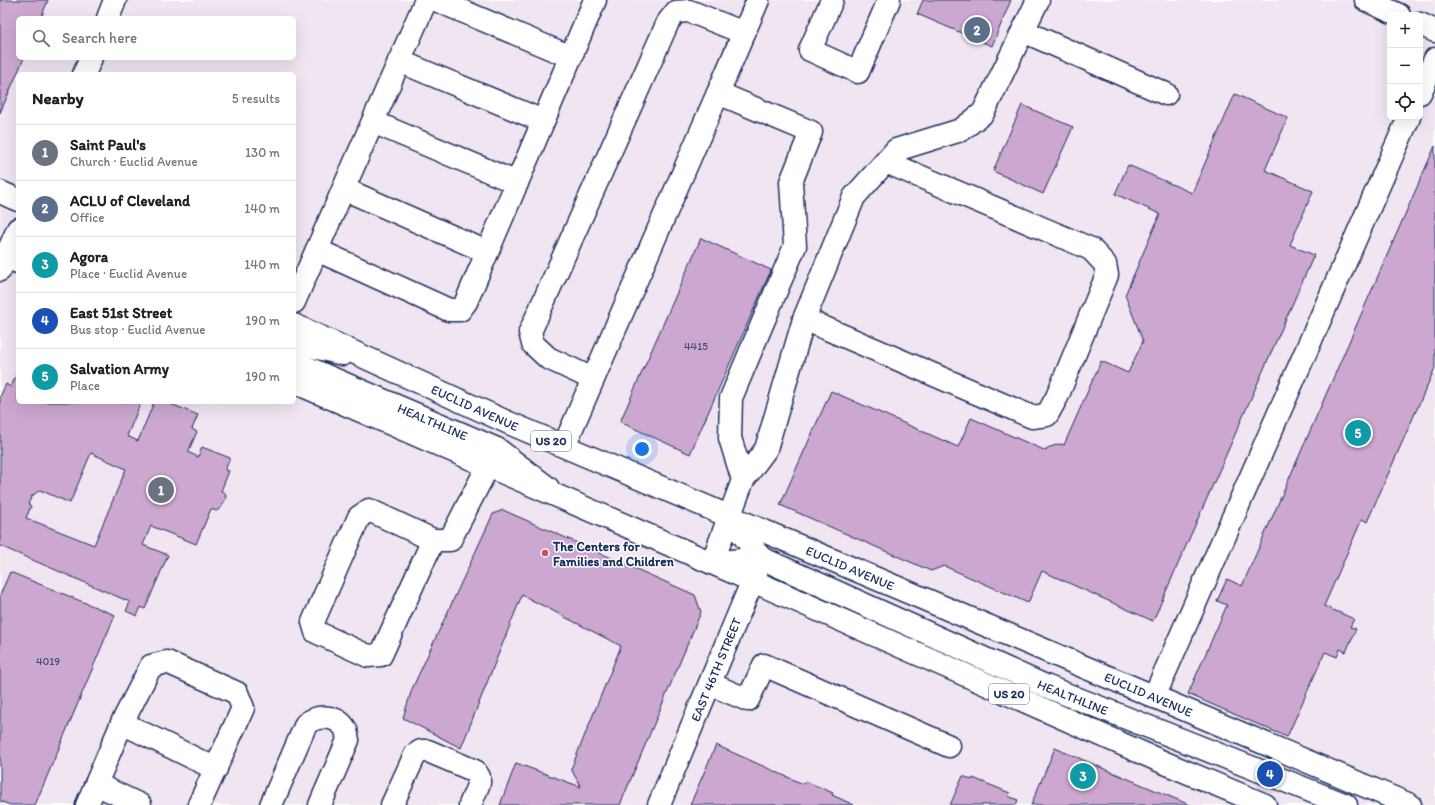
<!DOCTYPE html>
<html lang="en">
<head>
<meta charset="utf-8">
<style>
  :root { --surface:#fff; --page:#f2f2f2; --text:#202124; --muted:#757577; --line:#e0e0e0; --accent:#0b8043 }
  body { margin:0; font-family:Itim,sans-serif; background:var(--page); color:var(--text) }
  .controls { position:absolute; right:12px; top:12px; display:grid; overflow:hidden; border-radius:6px; box-shadow:0 4px 16px #0002 }
  .controls button { width:36px; height:36px; display:grid; place-items:center; padding:0; border:0; border-bottom:1px solid var(--line); background:var(--surface); color:var(--text); font:20px sans-serif }
  .you { position:absolute; left:642px; top:449px; width:14px; height:14px; margin:-10px; border:3px solid #fff; border-radius:50%; background:#1a73e8; box-shadow:0 0 0 6px #1a73e833 }
  .badge { display:grid; place-items:center; width:26px; height:26px; border-radius:50%; background:var(--accent); color:#fff; font-size:13px; font-weight:700 }
  .pin { position:absolute; translate:-50% -50%; border:2px solid #fff; box-shadow:0 1px 4px #0006 }
  .list { margin:0; padding:0; list-style:none }
  h2 { display:flex; justify-content:space-between; align-items:center; height:52px; margin:0; padding:0 16px; font-size:17px }
  h2 small { font-size:13px; font-weight:400; color:var(--muted) }
  .list li { display:grid; grid-template-columns:26px 1fr auto; gap:12px; align-items:center; box-sizing:border-box; height:56px; padding:0 16px; border-top:1px solid var(--line) }
  .list b { display:block; font-size:15px; white-space:nowrap }
  .list p { margin:0; font-size:13px; white-space:nowrap; color:var(--muted) }
  .list em { font-size:13px; font-style:normal; color:var(--muted) }
  .icon { flex:none; width:22px; height:22px; fill:none; stroke:currentColor; stroke-width:2; stroke-linecap:round; stroke-linejoin:round }
  .map { position:relative; flex:none; width:1435px; height:805px; overflow:hidden }
  .search { position:absolute; background:var(--surface); box-shadow:0 4px 16px #0002; left:16px; top:16px; width:280px; height:44px; display:flex; align-items:center; gap:10px; box-sizing:border-box; padding:0 14px; border-radius:6px; color:var(--muted); font-size:15px }
  .panel { position:absolute; background:var(--surface); box-shadow:0 4px 16px #0002; left:16px; top:72px; width:280px; height:332px; border-radius:6px }
  .map>svg:first-child { display:block }
  .built { fill:#f0e5f1; fill-rule:evenodd }
  .building { fill:#cca7cf; stroke:#1b2f5e; fill-rule:evenodd }
  .lines { fill:none; stroke-linecap:round; stroke-linejoin:round }
  .minor-casing { stroke:#1b2f5e; stroke-width:25 }
  .major-casing { stroke:#1b2f5e; stroke-width:25 }
  .minor { stroke:#fff; stroke-width:22 }
  .major { stroke:#fff; stroke-width:22 }
  .poi-dot { fill:#d1495b; stroke:#fff; stroke-width:1.5 }
  .labels { text-anchor:middle; dominant-baseline:central; stroke-width:3; stroke-linejoin:round; paint-order:stroke }
  .number-label { font-size:11px; fill:#474d7a }
  .shield { fill:#fff; stroke:#5f6d8e; stroke-width:1 }
  .shield-label { font-size:12px; font-weight:bold; fill:#1b2f5e }
  .street-label { font-size:13px; fill:#1b2f5e; stroke:#fff }
  .poi-label { font-size:13px; font-weight:bold; fill:#1b2f5e; stroke:#fff; text-anchor:start }
</style>
</head>
<body>
<div class="map">
<svg width="1435" height="805" viewBox="0 0 1435 805">
  <rect width="100%" height="100%" fill="#fff"/>
  <filter id="ink" filterUnits="userSpaceOnUse"><feTurbulence type="fractalNoise" baseFrequency=".025" numOctaves="2"/><feDisplacementMap in="SourceGraphic" scale="8" xChannelSelector="R" yChannelSelector="G"/><feConvolveMatrix kernelMatrix="1 2 1 2 8 2 1 2 1" color-interpolation-filters="sRGB"/></filter>
  <g filter="url(#ink)">
    <path class="built" d="M0,0H1435V805H0ZM1390,15H1420V117H1390ZM18,18H294V58H18ZM18,74H294V402H18Z"/>
    <g class="building">
      <polygon points="0,0 48,0 41,18 18,18 18,58 24,58 0,113"/>
      <polygon points="923,0 1011,0 992,46 917,14"/>
      <polygon points="1235,94 1288,118 1265,170 1313,191 1290,245 1314,255 1153,621 1042,571 1028,603 944,566 931,571 780,505 831,391 958,447 971,418 1046,451 1047,448 1060,444 1064,445 1101,361 1128,373 1143,341 1125,295 1160,214 1115,194 1128,165 1192,193"/>
      <polygon points="1022,105 1073,127 1043,194 993,171"/>
      <polygon points="1435,146 1435,368 1367,522 1362,519 1324,606 1354,619 1350,627 1356,629 1346,652 1340,649 1337,657 1325,652 1287,737 1188,694 1227,605 1217,601 1227,579 1242,586"/>
      <polygon points="701,238 771,270 690,454 620,422"/>
      <path d="M18,371V402H141L127,436L138,441L154,402H166L198,415L192,429L197,432L188,452L198,457L202,447L230,458L225,470L229,471L221,491L225,493L226,498L221,508L216,511L211,509L196,544L151,526L143,545L168,555L145,609L141,607L137,616L126,611L130,602L0,546V397L6,384L11,387ZM91,453L126,469L94,545L26,518L31,506L28,504L32,496L40,490L70,503Z"/>
      <polygon points="503,510 695,595 701,612 620,805 500,805 516,763 581,787 571,769 621,646 522,595 461,748 403,718 412,689 493,514"/>
      <polygon points="10,572 115,615 35,805 10,805 0,801 0,595"/>
      <polygon points="716,745 803,784 805,781 833,793 832,795 854,805 690,805"/>
      <polygon points="1055,748 1190,805 1031,805"/>
      <polygon points="963,776 972,780 973,778 1010,793 1008,796 1018,800 1016,805 950,805"/>
    </g>
    <g class="lines">
      <g class="minor-casing">
        <g id="minor">
          <polyline points="436,0 571,57"/>
          <polyline points="832,0 810,50 858,72 889,0"/>
          <polyline points="108,18 115,0"/>
          <polyline points="1023,31 1166,94"/>
          <polyline points="399,61 543,121"/>
          <polyline points="84,74 91,58"/>
          <polyline points="718,93 758,0"/>
          <polyline points="1420,93 1435,59"/>
          <polyline points="373,122 517,183"/>
          <polyline points="344,189 487,252"/>
          <polyline points="317,250 449,310 460,310 466,302 595,0"/>
          <polyline points="0,270 18,229"/>
          <polyline points="294,302 426,0"/>
          <polyline points="804,319 1032,417 1047,415 1057,397 1107,275 1105,264 1091,249 886,162"/>
          <polyline points="294,342 343,354"/>
          <path id="s1" d="M294,362L497,449L548,488"/>
          <polyline points="593,379 548,358 533,344 530,332 668,22 676,12 689,11 744,33"/>
          <polyline points="564,446 718,93 811,132 791,182 795,246 731,398 730,438 743,480 712,563 761,558"/>
          <polyline points="743,480 766,449 804,319 854,197 896,150 961,130 983,113 1038,0"/>
          <path id="s2" d="M728,516L761,558L1043,685L1346,805"/>
          <polyline points="433,540 369,510 359,517 313,622 316,632 368,656 381,655 433,540 450,540 488,466"/>
          <polyline points="710,684 748,700 764,665 949,746"/>
          <polyline points="1154,697 1409,117"/>
          <polyline points="122,723 216,769"/>
          <polyline points="96,784 140,805"/>
          <polyline points="87,805 122,723 151,666 167,662 237,693 243,708 199,805"/>
          <path d="M271,805L306,724C318,714 338,715 346,730C347,733 347,737 348,740L320,805"/>
          <polyline points="392,805 415,755 421,751 428,751 475,771 479,777 479,783 470,805"/>
          <path id="s3" d="M659,805L760,563"/>
        </g>
      </g>
      <g class="major-casing">
        <g id="major">
          <polyline points="1366,0 1399,15"/>
          <polyline points="1420,24 1435,31"/>
          <polyline points="0,192 18,200"/>
          <polyline points="0,255 18,262"/>
          <path id="s4" d="M294,325L509,423L1410,805"/>
          <polyline points="294,382 712,563 1158,760 1265,805"/>
        </g>
      </g>
      <use href="#minor" class="minor"/>
      <use href="#major" class="major"/>
    </g>
  </g>
  <circle class="poi-dot" cx="545" cy="553" r="4"/>
  <g class="labels">
    <g class="number-label">
      <text x="696" y="346">4415</text>
      <text x="48" y="661">4019</text>
    </g>
    <g class="shield">
      <rect x="531" y="431" width="40" height="20" rx="3"/>
      <rect x="989" y="684" width="40" height="20" rx="3"/>
    </g>
    <g class="shield-label">
      <text x="551" y="441">US 20</text>
      <text x="1009" y="694">US 20</text>
    </g>
    <g class="street-label">
      <text stroke="none"><textPath href="#s4" startOffset="199">EUCLID AVENUE</textPath></text>
      <text stroke="none"><textPath href="#s1" startOffset="151">HEALTHLINE</textPath></text>
      <text stroke="none"><textPath href="#s4" startOffset="607">EUCLID AVENUE</textPath></text>
      <text stroke="none"><textPath href="#s3" startOffset="147">EAST 46TH STREET</textPath></text>
      <text stroke="none"><textPath href="#s4" startOffset="931">EUCLID AVENUE</textPath></text>
      <text stroke="none"><textPath href="#s2" startOffset="395">HEALTHLINE</textPath></text>
    </g>
    <g class="poi-label">
      <text x="553" y="546">The Centers for<tspan x="553" dy="15">Families and Children</tspan></text>
    </g>
  </g>
</svg>
<div class="controls">
<button>+</button>
<button>−</button>
<button><svg class="icon" aria-label="locate" viewBox="0 0 24 24"><circle cx="12" cy="12" r="6"/><path d="M12 2v4M12 18v4M2 12h4M18 12h4"/></svg></button>
</div>
<div class="you"></div>
<div class="pin badge" style="left:161px;top:490px;background:#6b7280">1</div>
<div class="pin badge" style="left:977px;top:30px;background:#5c6f8a">2</div>
<div class="pin badge" style="left:1083px;top:776px;background:#0f9aa8">3</div>
<div class="pin badge" style="left:1270px;top:774px;background:#1a4fb4">4</div>
<div class="pin badge" style="left:1358px;top:433px;background:#0f9aa8">5</div>
<div class="search"><svg class="icon" aria-label="search" viewBox="0 0 24 24"><circle cx="10" cy="10" r="6"/><path d="M15 15l6 6"/></svg>Search here</div>
<section class="panel">
<h2>Nearby<small>5 results</small></h2>
<ul class="list">
<li><span class="badge" style="background:#6b7280">1</span><div><b>Saint Paul's</b><p>Church · Euclid Avenue</p></div><em>130 m</em></li>
<li><span class="badge" style="background:#5c6f8a">2</span><div><b>ACLU of Cleveland</b><p>Office</p></div><em>140 m</em></li>
<li><span class="badge" style="background:#0f9aa8">3</span><div><b>Agora</b><p>Place · Euclid Avenue</p></div><em>140 m</em></li>
<li><span class="badge" style="background:#1a4fb4">4</span><div><b>East 51st Street</b><p>Bus stop · Euclid Avenue</p></div><em>190 m</em></li>
<li><span class="badge" style="background:#0f9aa8">5</span><div><b>Salvation Army</b><p>Place</p></div><em>190 m</em></li>
</ul>
</section>
</div>
</body>
</html>
